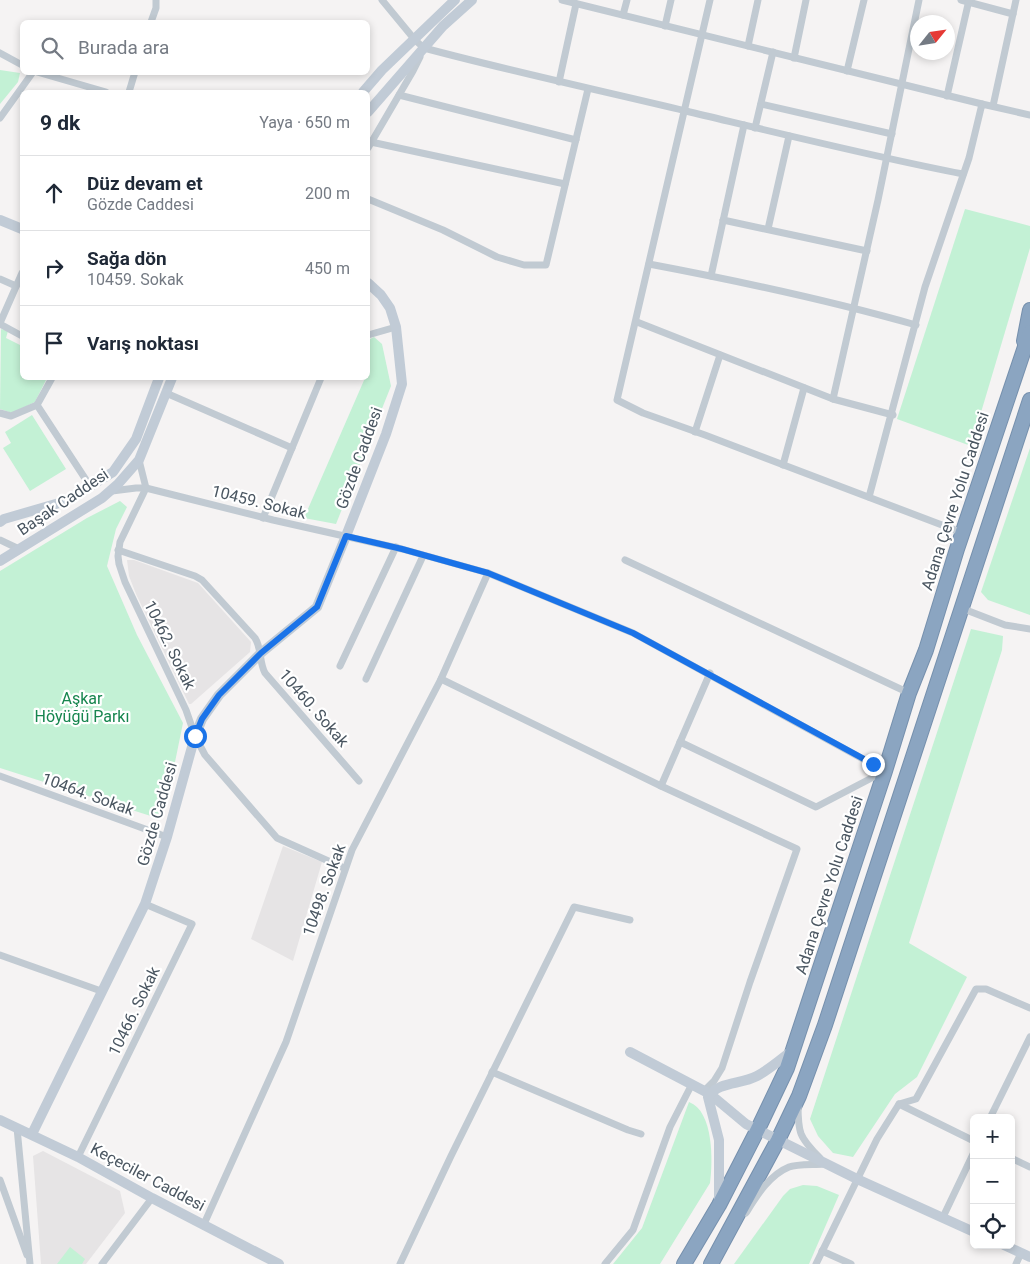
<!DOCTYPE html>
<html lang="tr">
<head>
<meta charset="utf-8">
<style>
  :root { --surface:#fff; --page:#f2f2f3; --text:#1f2937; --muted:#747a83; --line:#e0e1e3 }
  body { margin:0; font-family:Roboto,sans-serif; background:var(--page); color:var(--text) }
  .controls { position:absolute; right:15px; bottom:15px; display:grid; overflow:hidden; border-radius:8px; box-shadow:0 2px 8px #0003 }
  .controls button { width:45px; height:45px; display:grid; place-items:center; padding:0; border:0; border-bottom:1px solid var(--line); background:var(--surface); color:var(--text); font:25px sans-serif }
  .compass { position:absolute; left:910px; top:15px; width:45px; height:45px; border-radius:50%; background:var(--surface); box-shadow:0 2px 8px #0003; rotate:60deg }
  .stop { position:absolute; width:15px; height:15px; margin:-11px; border:4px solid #1a73e8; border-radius:50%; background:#fff }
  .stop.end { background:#1a73e8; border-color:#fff; box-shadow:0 1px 5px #0008 }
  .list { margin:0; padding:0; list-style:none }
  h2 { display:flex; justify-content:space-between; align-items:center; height:65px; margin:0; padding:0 20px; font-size:21px }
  h2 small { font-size:16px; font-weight:400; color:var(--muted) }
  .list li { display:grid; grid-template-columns:32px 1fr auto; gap:15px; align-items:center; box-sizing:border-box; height:75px; padding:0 20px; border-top:1px solid var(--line) }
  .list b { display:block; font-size:19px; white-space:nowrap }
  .list p { margin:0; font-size:16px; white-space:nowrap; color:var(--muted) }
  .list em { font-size:16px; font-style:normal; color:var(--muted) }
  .icon { flex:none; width:28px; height:28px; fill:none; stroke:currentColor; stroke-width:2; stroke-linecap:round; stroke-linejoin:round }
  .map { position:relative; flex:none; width:1030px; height:1264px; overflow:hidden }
  .search { position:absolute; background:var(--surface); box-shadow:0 2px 8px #0003; left:20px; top:20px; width:350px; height:55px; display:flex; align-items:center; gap:12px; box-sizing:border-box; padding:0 18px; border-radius:8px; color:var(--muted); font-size:19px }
  .panel { position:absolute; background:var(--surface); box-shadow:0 2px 8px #0003; left:20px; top:90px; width:350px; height:290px; border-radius:8px }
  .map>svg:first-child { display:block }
  .education { fill:#e6e4e5 }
  .green { fill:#c3f1d5 }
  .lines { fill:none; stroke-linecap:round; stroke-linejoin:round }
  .highway-casing { stroke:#7690ad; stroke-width:16 }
  .street { stroke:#c1cad2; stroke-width:7 }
  .secondary { stroke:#c1cbd6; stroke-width:10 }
  .highway { stroke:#8ba5c1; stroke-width:14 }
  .route { stroke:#1a73e8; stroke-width:6 }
  .labels { text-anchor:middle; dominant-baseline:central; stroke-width:4.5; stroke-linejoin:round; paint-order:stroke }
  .street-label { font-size:16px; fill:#4a5661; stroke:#fff }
  .park-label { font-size:16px; fill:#17864f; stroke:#fff }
</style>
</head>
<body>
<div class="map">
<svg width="1030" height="1264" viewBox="0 0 1030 1264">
  <rect width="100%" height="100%" fill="#f5f3f3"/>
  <g class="education">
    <polygon points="127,560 134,560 198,583 251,642 250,652 191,704 189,704 136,594 129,576"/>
    <polygon points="283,846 322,862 293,961 251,939"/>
    <polygon points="43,1151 120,1191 125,1213 86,1264 41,1264 33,1156"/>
  </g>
  <g class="green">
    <polygon points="0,70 20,73 18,82 0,104"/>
    <polygon points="965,209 1030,226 1030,248 971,446 897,419"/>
    <polygon points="1,329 8,331 6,338 22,346 22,378 47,378 35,402 12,413 0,409"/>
    <polygon points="374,337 382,344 391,386 336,524 304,518 365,378 368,378 368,340"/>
    <polygon points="32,415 66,469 30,491 3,448 11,443 5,432"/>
    <polygon points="1030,448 1030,615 988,600 981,592"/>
    <polygon points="120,501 127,507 116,529 107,566 137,635 183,723 175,762 157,818 0,768 0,571 87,518"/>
    <polygon points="971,629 1003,636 1002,650 909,943 967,977 917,1077 895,1094 853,1157 833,1153 818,1136 810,1119"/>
    <path d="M689,1102C714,1111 713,1163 710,1183L660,1264H613L642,1228Z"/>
    <polygon points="803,1185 817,1186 839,1195 809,1264 734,1264 783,1196 790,1189"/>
    <polygon points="70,1247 85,1259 82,1264 57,1264"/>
  </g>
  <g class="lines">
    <g class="highway-casing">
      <g id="highway">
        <polyline points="1024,341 1030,310"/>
        <polyline points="684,1264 719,1205 758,1129 787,1068 885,771 909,693 926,650 957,549 1030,332"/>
        <polyline points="711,1264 778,1140 799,1096 825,1025 1030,400"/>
      </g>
    </g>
    <g class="street">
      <path d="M382,0L415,40L424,48C510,71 598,90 686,111C778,133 870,156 963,174"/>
      <polyline points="562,0 982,104"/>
      <polyline points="710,0 617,400 643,413 705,435 963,533"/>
      <polyline points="961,0 1013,14"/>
      <polyline points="623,15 627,0"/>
      <polyline points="151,22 156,8 156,0"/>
      <polyline points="665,26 671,0"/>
      <polyline points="748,46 758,0"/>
      <polyline points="0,53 22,65"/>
      <polyline points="794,58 806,0"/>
      <polyline points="847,71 864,0"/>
      <polyline points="37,72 106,92"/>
      <polyline points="559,82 576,4"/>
      <polyline points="129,92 135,72"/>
      <polyline points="399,95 576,140"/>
      <polyline points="947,96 969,0"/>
      <polyline points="761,104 892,134"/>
      <polyline points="993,106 1016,0"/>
      <polyline points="0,118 33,72"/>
      <polyline points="755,128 773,52"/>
      <polyline points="371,142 565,184"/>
      <polyline points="368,148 413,71 420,57"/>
      <polyline points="368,199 443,230 497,257 524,265 546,265 588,89"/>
      <polyline points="723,220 867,251"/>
      <polyline points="768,229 789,136"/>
      <path d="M649,264C739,281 828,300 916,325"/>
      <polyline points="711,276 744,125"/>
      <polyline points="0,279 16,286"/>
      <polyline points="637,322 833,399 893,415"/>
      <polyline points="0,323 22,273"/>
      <polyline points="0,324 22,336"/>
      <polyline points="368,335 396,327"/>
      <polyline points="52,378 37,405 90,486"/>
      <polyline points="166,393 292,448 321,378"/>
      <polyline points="833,399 878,200 919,0"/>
      <polyline points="0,413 11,416 37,405"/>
      <polyline points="695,432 720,355"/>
      <polyline points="139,460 146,488"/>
      <polyline points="783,465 804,388"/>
      <polyline points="146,488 120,542 118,556 119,564 125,582 186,710 195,736 205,755 277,838 344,868"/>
      <polyline points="112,491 136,488 146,488 273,520 402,549 488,573 633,633 885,771"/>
      <polyline points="869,497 925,287 969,158 982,104 1030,115"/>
      <polyline points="263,518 292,448"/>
      <polyline points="0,540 19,549"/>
      <path d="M118,550L195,576L202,580L255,638C262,649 259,662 265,673L359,781"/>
      <polyline points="625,560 909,693"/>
      <polyline points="961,608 1005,625 1030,629"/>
      <polyline points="340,666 396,547"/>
      <polyline points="366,679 423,556"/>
      <polyline points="441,679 661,786 797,849 750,982 722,1068 714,1081 704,1091"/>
      <polyline points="680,742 816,807 885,771"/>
      <polyline points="0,776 167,837"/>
      <polyline points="661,786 710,673"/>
      <polyline points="0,955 101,991"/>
      <polyline points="492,1072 628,1130 641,1134"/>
      <path d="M798,1104C798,1133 799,1137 820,1158"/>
      <polyline points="899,1104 974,1141"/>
      <polyline points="990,1118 1030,1037"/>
      <polyline points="17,1128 30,1264"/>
      <polyline points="78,1157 192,924 145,904"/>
      <polyline points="1011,1158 1030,1167"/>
      <polyline points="0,1180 27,1255"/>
      <path d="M746,1213C756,1197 769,1175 789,1167C797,1164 815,1165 824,1164"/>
      <polyline points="943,1217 974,1152"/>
      <polyline points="204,1224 286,1042 352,850 441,679 488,573"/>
      <polyline points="822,1251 851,1264"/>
      <polyline points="102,1264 152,1198"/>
      <polyline points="400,1264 451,1156 574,907 630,920"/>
      <polyline points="605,1264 633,1230 670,1127 692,1084"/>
      <polyline points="816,1264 877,1139 899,1104 916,1099 976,989 986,989 1030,1008"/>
      <polyline points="1016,1264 1021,1253"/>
    </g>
    <g class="secondary">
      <polyline points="363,92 382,70 455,0"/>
      <polyline points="368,112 443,26 472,0"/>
      <polyline points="0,220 22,229"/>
      <polyline points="0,522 4,519 66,501 113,472 136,439 159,378"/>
      <polyline points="0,561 102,498 118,484 139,460 172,378"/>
      <polyline points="630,1052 710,1094 746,1124 857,1179 974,1232"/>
      <polyline points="0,1120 78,1157 152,1198 279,1264"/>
      <polyline points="32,1134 145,904 167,837 195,736 202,719 219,695 261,653 317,607 346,536 386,434 402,384 396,327 390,308 381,295 368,283"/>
      <path d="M719,1202V1140L708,1097C719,1081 740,1085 757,1076C770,1069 781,1059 793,1050"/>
      <polyline points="1004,1245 1030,1257"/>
    </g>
    <use href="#highway" class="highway"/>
  </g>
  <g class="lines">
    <polyline class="route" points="195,736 202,719 219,695 261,653 317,607 346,536 402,549 488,573 633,633 873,764"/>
  </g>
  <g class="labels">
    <g class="street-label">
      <text transform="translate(359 458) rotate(-70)">Gözde Caddesi</text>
      <text transform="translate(955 501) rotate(-72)">Adana Çevre Yolu Caddesi</text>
      <text transform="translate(63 502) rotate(-34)">Başak Caddesi</text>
      <text transform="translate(259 502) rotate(14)">10459. Sokak</text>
      <text transform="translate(170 645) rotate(64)">10462. Sokak</text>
      <text transform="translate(314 708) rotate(49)">10460. Sokak</text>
      <text transform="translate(88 794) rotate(20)">10464. Sokak</text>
      <text transform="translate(157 814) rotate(-74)">Gözde Caddesi</text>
      <text transform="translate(829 885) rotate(-72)">Adana Çevre Yolu Caddesi</text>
      <text transform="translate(324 890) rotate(-70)">10498. Sokak</text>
      <text transform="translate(134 1011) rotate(-64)">10466. Sokak</text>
      <text transform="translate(148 1177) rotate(28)">Keçeciler Caddesi</text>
    </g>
    <g class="park-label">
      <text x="82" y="698">Aşkar<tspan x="82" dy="18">Höyüğü Parkı</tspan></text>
    </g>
  </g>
</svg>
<div class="controls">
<button>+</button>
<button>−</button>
<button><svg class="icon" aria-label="locate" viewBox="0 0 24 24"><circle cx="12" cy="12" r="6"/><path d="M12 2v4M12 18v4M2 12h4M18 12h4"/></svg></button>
</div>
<svg class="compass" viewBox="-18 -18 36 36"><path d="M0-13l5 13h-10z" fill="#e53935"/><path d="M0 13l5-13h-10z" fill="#747a83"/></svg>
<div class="stop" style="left:195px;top:736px"></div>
<div class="stop end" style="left:873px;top:764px"></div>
<div class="search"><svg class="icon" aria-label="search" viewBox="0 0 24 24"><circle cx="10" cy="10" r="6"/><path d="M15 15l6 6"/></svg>Burada ara</div>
<section class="panel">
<h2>9 dk<small>Yaya · 650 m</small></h2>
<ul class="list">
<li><svg class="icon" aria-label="ahead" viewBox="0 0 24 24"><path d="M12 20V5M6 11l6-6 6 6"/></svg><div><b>Düz devam et</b><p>Gözde Caddesi</p></div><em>200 m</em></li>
<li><svg class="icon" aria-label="right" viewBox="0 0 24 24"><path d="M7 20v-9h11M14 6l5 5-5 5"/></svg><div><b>Sağa dön</b><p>10459. Sokak</p></div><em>450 m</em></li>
<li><svg class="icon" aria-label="arrive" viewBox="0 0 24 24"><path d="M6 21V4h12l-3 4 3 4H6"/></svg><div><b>Varış noktası</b></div></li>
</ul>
</section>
</div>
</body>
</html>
